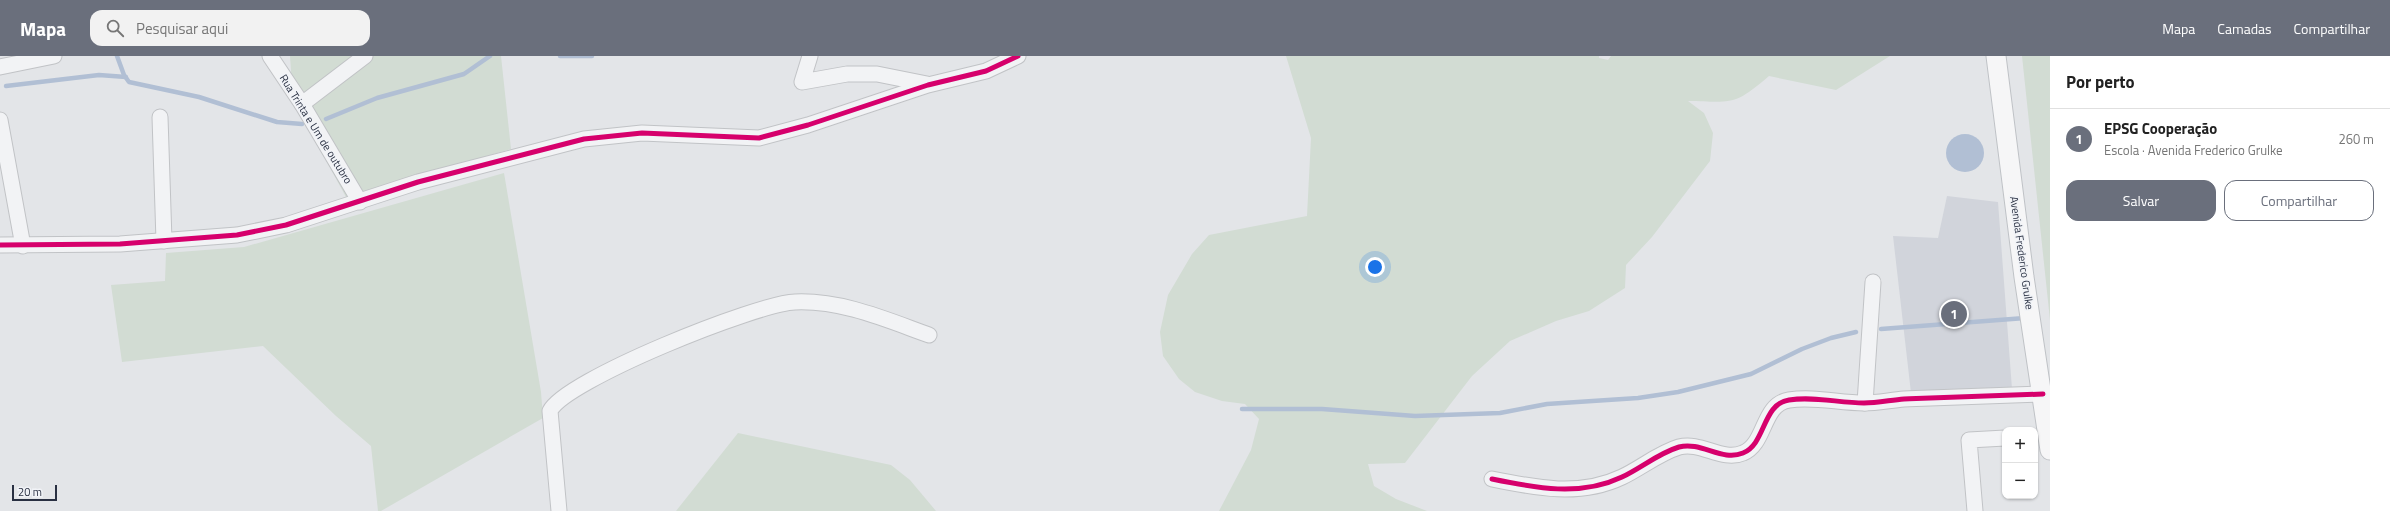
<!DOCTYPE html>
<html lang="pt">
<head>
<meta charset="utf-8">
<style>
  :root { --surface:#fff; --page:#f2f2f2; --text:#222; --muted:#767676; --line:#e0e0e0; --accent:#6a6f7c }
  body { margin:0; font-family:"Titillium Web",sans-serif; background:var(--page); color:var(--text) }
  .controls { position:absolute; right:12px; bottom:12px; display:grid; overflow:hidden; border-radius:8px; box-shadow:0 1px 3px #0004 }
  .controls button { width:36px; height:36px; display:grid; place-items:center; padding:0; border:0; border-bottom:1px solid var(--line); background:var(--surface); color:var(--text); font:20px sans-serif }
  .scale { position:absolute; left:12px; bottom:10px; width:45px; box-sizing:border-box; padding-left:4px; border:2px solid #293042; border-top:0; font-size:11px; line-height:14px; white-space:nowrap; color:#293042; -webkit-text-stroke:3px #f1f3f7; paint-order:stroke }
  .you { position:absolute; left:1375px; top:211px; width:14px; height:14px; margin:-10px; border:3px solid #fff; border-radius:50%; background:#1a73e8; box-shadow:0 0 0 6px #1a73e833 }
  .badge { display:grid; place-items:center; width:26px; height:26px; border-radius:50%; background:var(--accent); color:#fff; font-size:13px; font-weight:700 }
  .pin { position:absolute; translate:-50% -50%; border:2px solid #fff; box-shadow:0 1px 4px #0006 }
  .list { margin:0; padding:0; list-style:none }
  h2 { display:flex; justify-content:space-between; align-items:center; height:52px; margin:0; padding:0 16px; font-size:17px }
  h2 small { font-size:13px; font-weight:400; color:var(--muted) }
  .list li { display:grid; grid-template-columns:26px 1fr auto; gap:12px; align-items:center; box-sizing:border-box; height:60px; padding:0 16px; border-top:1px solid var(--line) }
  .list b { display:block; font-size:15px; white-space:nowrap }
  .list p { margin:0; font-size:13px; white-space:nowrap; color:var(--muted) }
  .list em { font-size:13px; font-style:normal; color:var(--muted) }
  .actions { display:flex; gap:8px; padding:12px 16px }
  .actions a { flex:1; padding:9px 0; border:1px solid var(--accent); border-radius:12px; text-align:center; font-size:14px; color:var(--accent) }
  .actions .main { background:var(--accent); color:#fff }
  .icon { flex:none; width:22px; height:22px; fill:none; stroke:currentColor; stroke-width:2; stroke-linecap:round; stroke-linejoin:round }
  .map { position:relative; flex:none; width:2050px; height:455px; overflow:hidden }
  header { display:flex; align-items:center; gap:24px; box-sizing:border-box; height:56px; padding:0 20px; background:var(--accent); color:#fff }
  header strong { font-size:19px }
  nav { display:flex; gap:22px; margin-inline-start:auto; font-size:14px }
  .search { width:280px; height:36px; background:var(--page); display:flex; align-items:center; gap:10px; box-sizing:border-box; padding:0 14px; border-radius:12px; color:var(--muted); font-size:15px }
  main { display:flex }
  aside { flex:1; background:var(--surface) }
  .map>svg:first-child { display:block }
  .built { fill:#d1d4db }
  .green { fill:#d2dcd3 }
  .water { fill:#b1bfd4 }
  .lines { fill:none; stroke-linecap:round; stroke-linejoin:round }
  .stream { stroke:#b1bfd4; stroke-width:4.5 }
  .minor-casing { stroke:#c1c3c6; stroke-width:17 }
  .major-casing { stroke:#bfc2c6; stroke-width:21 }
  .minor { stroke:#f2f3f5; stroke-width:15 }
  .major { stroke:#f6f6f7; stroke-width:19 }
  .cycleway-casing { stroke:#f1f3f7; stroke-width:8 }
  .cycleway { stroke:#d6006c; stroke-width:5 }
  .labels { text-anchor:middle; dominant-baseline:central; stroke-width:3; stroke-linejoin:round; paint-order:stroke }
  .street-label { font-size:11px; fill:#293042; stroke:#f1f3f7 }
</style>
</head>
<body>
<header>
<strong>Mapa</strong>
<div class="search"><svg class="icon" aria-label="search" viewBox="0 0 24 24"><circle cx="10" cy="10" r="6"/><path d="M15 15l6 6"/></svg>Pesquisar aqui</div>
<nav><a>Mapa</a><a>Camadas</a><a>Compartilhar</a></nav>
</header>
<main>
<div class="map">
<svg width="2050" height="455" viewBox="0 0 2050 455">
  <rect width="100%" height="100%" fill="#e3e5e8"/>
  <polygon class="built" points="1947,140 1998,146 2012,333 1911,337 1893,180 1938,182"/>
  <g class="green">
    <polygon points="290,0 501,0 511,93 346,141 293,44"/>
    <path d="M1286,0H1599V2L1608,4L1611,0H1890L1836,34L1769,20C1734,50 1733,46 1688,45L1704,57L1713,77L1710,105L1652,181L1626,209L1625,232L1589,255L1556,265L1510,285L1472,320L1405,407L1368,408L1374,430L1396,443L1427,455H1219L1251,394L1259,363L1245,348L1222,345L1195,336L1179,323L1163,300L1160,276L1168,239L1192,198L1209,179L1307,160L1311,82Z"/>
    <polygon points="2022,0 2050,0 2050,264"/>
    <polygon points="504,117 541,336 543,362 381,455 378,455 371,390 336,360 263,290 122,306 111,229 165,225 166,197 244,191"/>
    <polygon points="738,377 891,409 910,424 936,455 676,455"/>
  </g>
  <circle class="water" cx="1965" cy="97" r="19"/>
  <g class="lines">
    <g class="stream">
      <polyline points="117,0 124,19 129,26 199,41 277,66 302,68"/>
      <polyline points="560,0 592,0"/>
      <polyline points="6,30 99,19 126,21"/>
      <polyline points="326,63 377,42 464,18 490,0"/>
      <polyline points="1881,273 2025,262"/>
      <polyline points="1242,353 1322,353 1415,360 1500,357 1547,348 1638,342 1678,336 1751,318 1802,293 1831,282 1856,276"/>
    </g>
    <g class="minor-casing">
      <g id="minor">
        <polyline points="270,0 302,48 360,146"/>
        <polyline points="810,0 802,26 847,18 877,18 927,28"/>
        <polyline points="0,11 54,0"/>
        <polyline points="302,48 365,0"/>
        <polyline points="160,61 164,185"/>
        <polyline points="0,64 23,190"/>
        <polyline points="0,189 120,188 237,179 286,169 418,126 584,83 642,77 759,82 808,69 928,29 986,15 1018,0"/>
        <polyline points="1865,347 1873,226"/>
        <path d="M1492,423C1536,432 1580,441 1622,421C1641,412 1659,397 1679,391C1701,385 1722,406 1743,397C1766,388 1762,348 1789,344C1814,340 1839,347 1864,347C1877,347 1891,344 1904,343C1950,341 1996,340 2043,338"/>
        <path d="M559,455L550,355C565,324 758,247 795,246C842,244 887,264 929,279"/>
        <polyline points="1975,455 1969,384 2005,382"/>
      </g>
    </g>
    <g class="major-casing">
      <polyline id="major" points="1996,0 2024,221 2050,394"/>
    </g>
    <use href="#minor" class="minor"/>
    <use href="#major" class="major"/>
    <g class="cycleway-casing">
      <g id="cycleway">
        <polyline points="0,189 120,188 237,179 286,169 418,126 584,83 642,77 759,82 808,69 928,29 986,15 1018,0"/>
        <path d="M1492,423C1536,432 1580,441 1622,421C1641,412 1659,397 1679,391C1701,385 1722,406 1743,397C1766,388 1762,348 1789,344C1814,340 1839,347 1864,347C1877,347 1891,344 1904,343C1950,341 1996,340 2043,338"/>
      </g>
    </g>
    <use href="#cycleway" class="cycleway"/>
  </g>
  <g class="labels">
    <g class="street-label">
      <text transform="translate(316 73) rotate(58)">Rua Trinta e Um de outubro</text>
      <text transform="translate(2022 197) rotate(82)">Avenida Frederico Grulke</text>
    </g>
  </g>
</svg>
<div class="controls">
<button>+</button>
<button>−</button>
</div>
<div class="scale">20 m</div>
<div class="you"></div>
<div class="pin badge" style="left:1954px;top:258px">1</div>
</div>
<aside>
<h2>Por perto<small></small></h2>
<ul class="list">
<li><span class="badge">1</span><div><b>EPSG Cooperação</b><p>Escola · Avenida Frederico Grulke</p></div><em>260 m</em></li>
</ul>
<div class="actions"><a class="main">Salvar</a><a>Compartilhar</a></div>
</aside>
</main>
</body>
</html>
